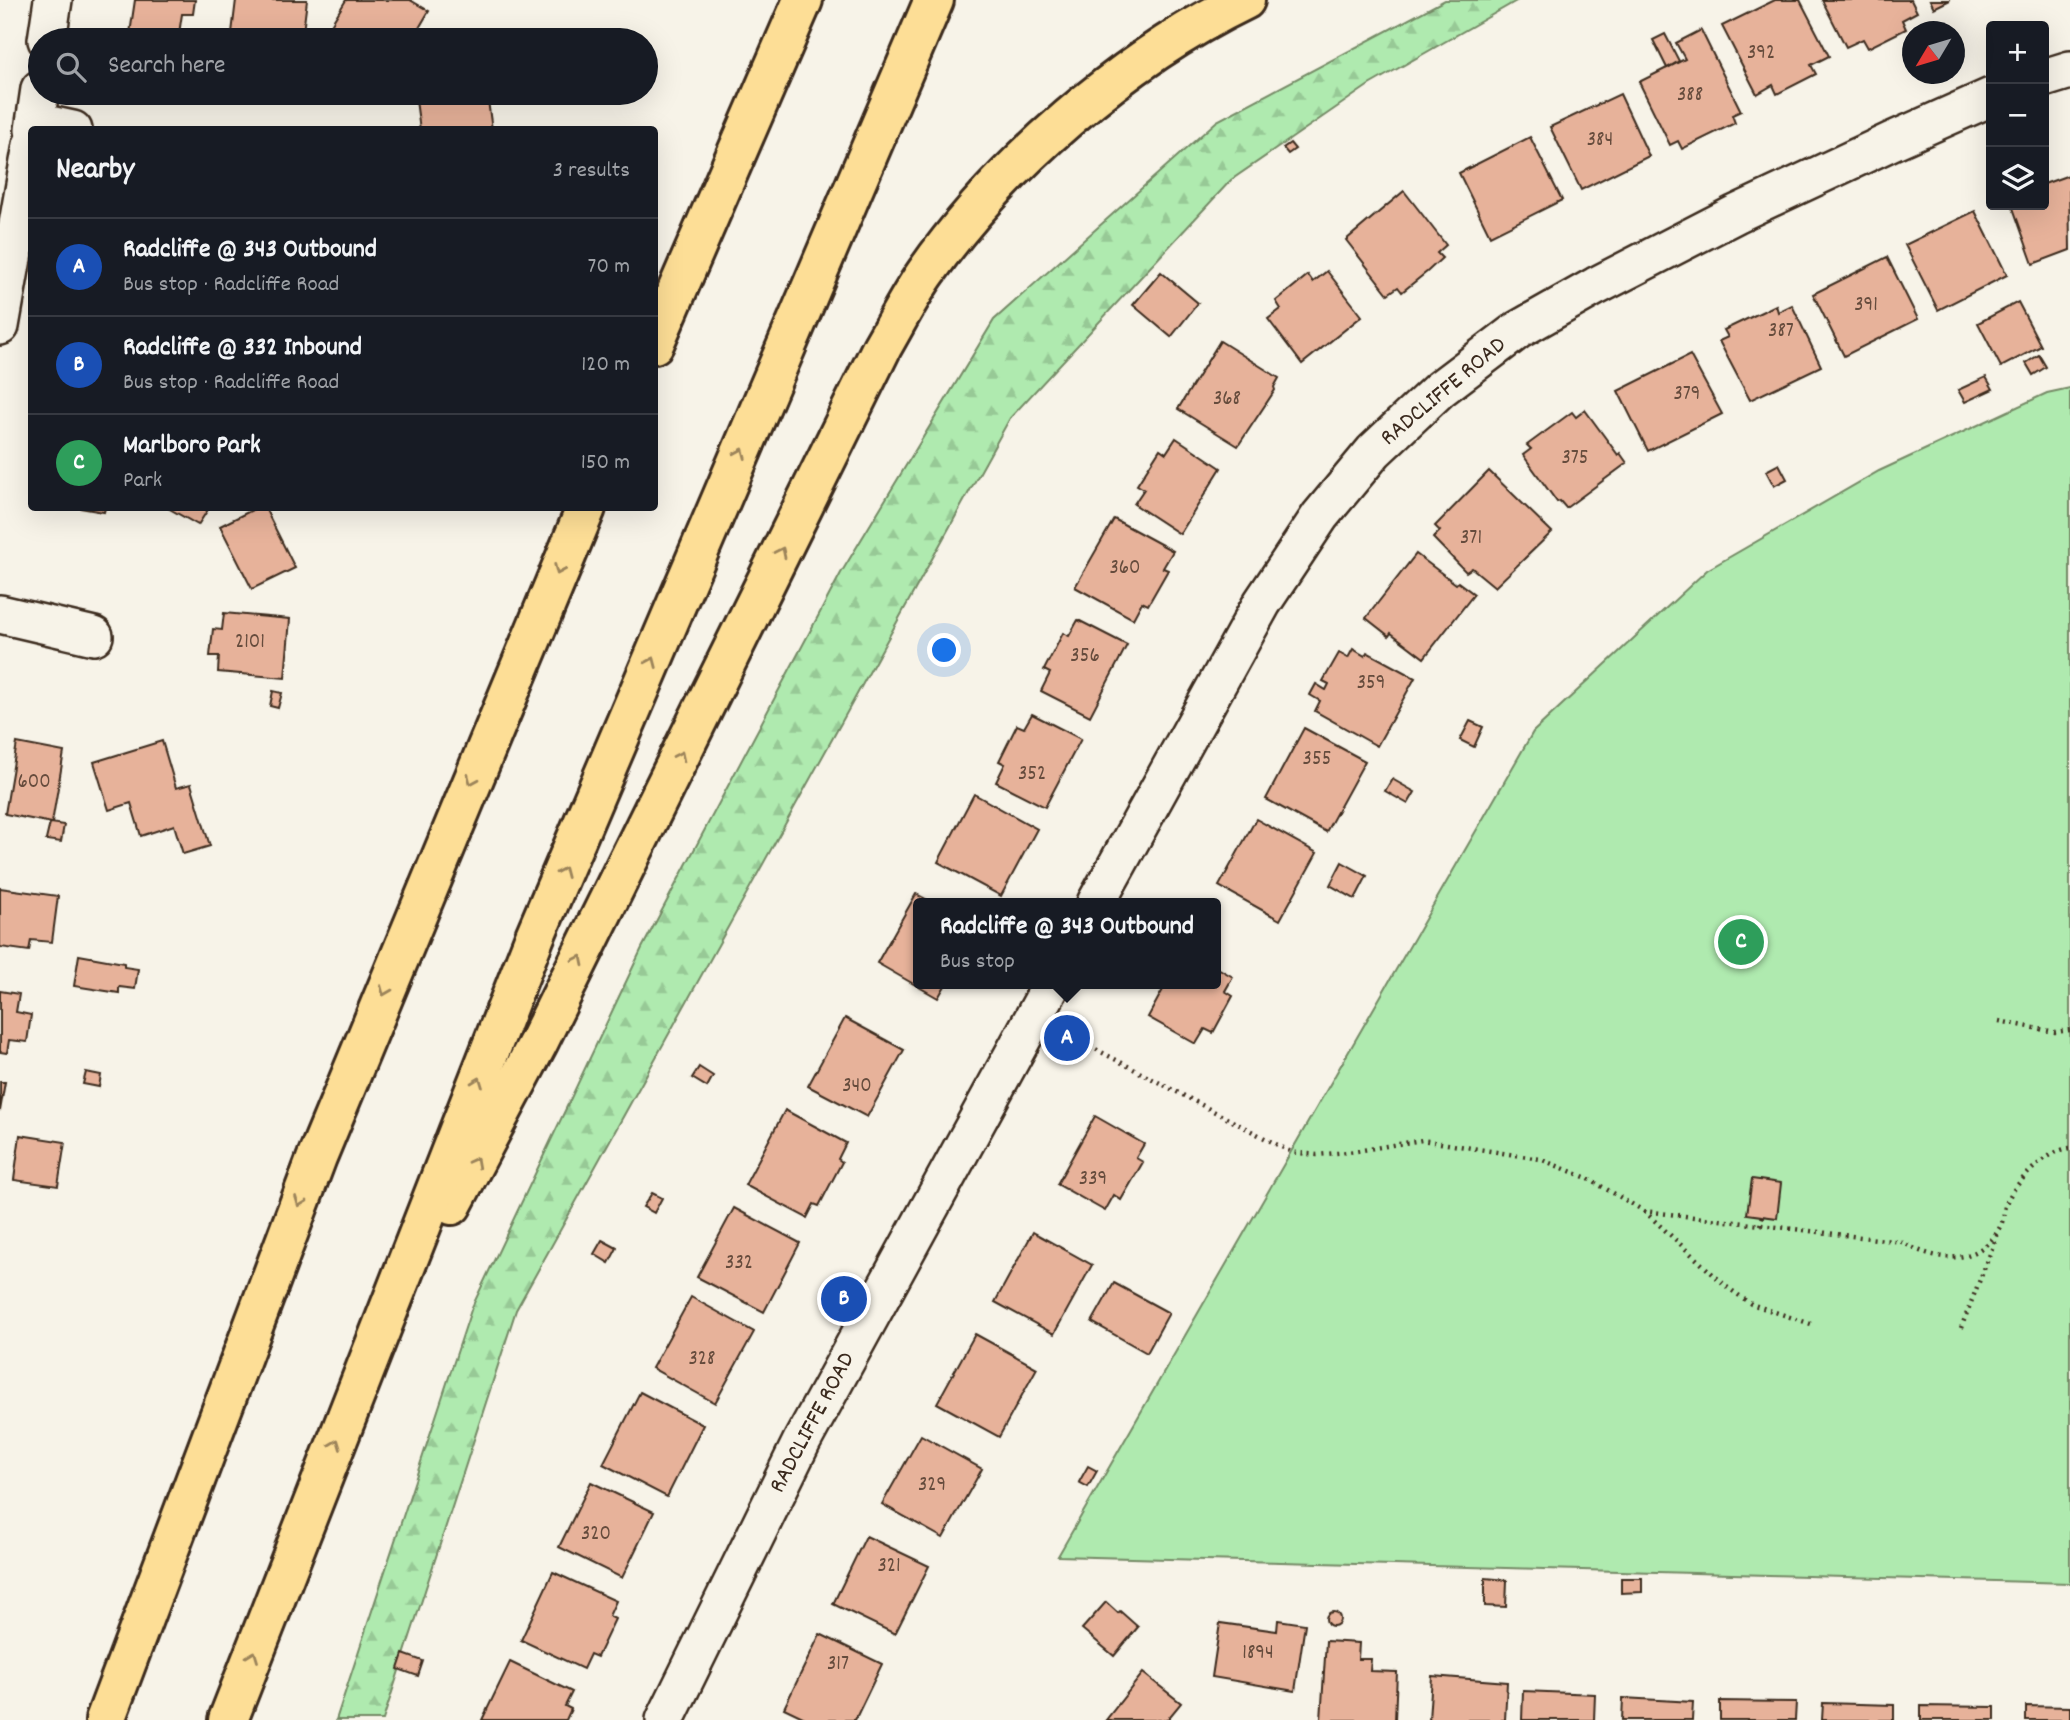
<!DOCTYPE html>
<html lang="en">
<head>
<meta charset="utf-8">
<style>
  :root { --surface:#171b24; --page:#20242c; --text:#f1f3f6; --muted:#9ea1a6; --line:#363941; --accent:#d1495b }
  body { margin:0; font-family:Dekko,sans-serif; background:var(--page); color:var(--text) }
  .controls { position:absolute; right:21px; top:21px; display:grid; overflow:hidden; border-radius:7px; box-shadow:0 7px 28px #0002 }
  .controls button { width:63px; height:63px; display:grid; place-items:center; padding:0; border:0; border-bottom:2px solid var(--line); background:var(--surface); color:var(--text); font:35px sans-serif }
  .compass { position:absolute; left:1902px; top:21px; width:63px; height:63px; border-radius:50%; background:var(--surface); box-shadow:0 7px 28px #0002; rotate:232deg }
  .you { position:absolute; left:945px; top:651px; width:24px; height:24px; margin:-18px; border:5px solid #fff; border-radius:50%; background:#1a73e8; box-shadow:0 0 0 10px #1a73e833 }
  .badge { display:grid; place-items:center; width:46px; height:46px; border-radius:50%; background:var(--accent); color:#fff; font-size:23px; font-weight:700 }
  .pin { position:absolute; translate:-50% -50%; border:4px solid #fff; box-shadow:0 2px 7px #0006 }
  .popup { position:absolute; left:913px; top:898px; width:308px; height:91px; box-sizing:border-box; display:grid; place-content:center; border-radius:7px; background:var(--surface); filter:drop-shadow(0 2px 5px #0005); font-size:23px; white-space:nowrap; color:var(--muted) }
  .popup b { font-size:26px; color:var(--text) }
  .popup::after { content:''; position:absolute; left:50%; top:100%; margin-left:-14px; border:14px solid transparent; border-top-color:var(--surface) }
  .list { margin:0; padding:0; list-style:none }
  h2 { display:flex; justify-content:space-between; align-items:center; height:91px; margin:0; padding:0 28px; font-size:30px }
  h2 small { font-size:23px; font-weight:400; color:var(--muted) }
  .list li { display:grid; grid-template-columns:46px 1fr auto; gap:21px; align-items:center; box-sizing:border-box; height:98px; padding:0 28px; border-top:2px solid var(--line) }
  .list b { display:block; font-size:26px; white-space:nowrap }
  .list p { margin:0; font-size:23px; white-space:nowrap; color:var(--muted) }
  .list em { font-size:23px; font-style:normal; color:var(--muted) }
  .icon { flex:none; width:38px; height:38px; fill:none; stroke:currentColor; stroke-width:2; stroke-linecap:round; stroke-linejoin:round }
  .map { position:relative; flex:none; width:2070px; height:1720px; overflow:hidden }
  .search { position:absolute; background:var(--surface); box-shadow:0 7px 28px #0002; left:28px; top:28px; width:630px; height:77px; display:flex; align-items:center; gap:18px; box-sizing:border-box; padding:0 24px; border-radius:38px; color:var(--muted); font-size:26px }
  .panel { position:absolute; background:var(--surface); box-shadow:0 7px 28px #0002; left:28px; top:126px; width:630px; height:385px; border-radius:7px }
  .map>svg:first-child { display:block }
  .green { fill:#afeaaf; stroke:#758a66; stroke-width:2 }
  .forest { fill:url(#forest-firs); stroke:#758a66; stroke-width:2 }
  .building { fill:#e7b29a; stroke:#3b2a1e; stroke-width:2 }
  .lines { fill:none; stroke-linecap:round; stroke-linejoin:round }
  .minor-casing { stroke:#3b2a1e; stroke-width:42 }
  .motorway-casing { stroke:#3b2a1e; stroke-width:44 }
  .path { stroke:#3b2a1e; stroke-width:4.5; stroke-dasharray:2 5; stroke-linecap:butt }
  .minor { stroke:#f7f3e8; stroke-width:37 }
  .motorway { stroke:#fdde96; stroke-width:38 }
  .oneway { stroke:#9c845a }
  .labels { text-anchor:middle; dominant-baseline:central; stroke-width:7; stroke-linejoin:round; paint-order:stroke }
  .number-label { font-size:21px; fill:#664c3d }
  .street-label { font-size:24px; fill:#3b2a1e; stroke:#f7f3e8 }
</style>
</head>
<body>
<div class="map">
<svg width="2070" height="1720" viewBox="0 0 2070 1720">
  <defs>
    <pattern id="forest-firs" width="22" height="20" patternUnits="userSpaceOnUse" patternTransform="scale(1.75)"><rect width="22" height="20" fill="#afeaaf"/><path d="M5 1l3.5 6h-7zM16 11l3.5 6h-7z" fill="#97c996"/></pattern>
  </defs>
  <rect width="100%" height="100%" fill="#f7f3e8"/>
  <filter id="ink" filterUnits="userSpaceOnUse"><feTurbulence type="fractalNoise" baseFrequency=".0143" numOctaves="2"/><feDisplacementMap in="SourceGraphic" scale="14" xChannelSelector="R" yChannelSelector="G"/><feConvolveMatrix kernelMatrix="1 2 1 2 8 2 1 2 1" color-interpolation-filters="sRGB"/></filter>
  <g filter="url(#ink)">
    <polygon class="green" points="2070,388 2070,1583 1058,1556 1533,732 1707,570 1879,471 2047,393"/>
    <polygon class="forest" points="1445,0 1518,0 1369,85 1231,180 1010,418 516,1310 383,1720 336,1720 472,1307 642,948 841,573 994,320 1217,121"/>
    <g class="building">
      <polygon points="135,0 195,0 193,14 182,14 178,40 129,40"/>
      <polygon points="236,0 307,0 302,40 232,33"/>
      <polygon points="346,0 410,0 429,11 412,40 338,40 326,33"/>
      <polygon points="1775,0 1800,0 1829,56 1811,65 1816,74 1777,94 1773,85 1757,94 1722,26"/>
      <polygon points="1822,0 1911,0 1917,12 1902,20 1906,29 1868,48 1863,39 1846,47"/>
      <polygon points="1930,0 1950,0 1934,8"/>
      <polygon points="1701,30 1741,111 1732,115 1735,123 1682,149 1678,141 1670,145 1639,82 1685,59 1676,43"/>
      <polygon points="1665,34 1679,61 1667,68 1653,40"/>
      <polygon points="415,93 487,93 492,130 420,130"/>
      <polygon points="1620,94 1649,156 1581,190 1550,127"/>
      <polygon points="1530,137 1562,200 1490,236 1459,173"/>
      <polygon points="1290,143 1295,149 1288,154 1283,148"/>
      <polygon points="2069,175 2070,250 2033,264 2012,205 2044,205 2044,184"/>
      <polygon points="1404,191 1446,245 1437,253 1442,258 1428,271 1402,292 1398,287 1388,294 1346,240"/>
      <polygon points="1975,211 2007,275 1938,310 1905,245"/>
      <polygon points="1887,257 1918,319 1844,356 1813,294"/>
      <polygon points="1327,271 1362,316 1302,364 1268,319 1281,309 1276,301 1308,275 1313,282"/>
      <polygon points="1161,272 1198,303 1171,337 1133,305"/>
      <polygon points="2018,302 2041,346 2001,367 1978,323"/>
      <polygon points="1776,305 1778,312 1792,305 1821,366 1750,400 1719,341 1728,337 1724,330"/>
      <polygon points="1220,341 1279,378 1274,387 1275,390 1238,446 1178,409"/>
      <polygon points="1690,355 1722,414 1648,451 1618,391"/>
      <polygon points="2039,355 2046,367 2033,375 2026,363"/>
      <polygon points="1986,377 1993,389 1965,402 1958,390"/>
      <polygon points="1585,410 1618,455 1620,453 1627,463 1566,508 1560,501 1557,502 1523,455 1531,449 1527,445 1572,412 1576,417"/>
      <polygon points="1176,438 1221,468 1180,534 1134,504 1144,489 1137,485 1160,449 1166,453"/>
      <polygon points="1779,464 1787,479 1774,486 1766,471"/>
      <polygon points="1489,471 1552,532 1495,587 1472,568 1466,572 1433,538 1440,531 1435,526"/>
      <polygon points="80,508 105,508 104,512"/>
      <polygon points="168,508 209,508 198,525"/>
      <polygon points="256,508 265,508 295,568 252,589 220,526"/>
      <polygon points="1114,519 1173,551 1163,568 1168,570 1148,605 1142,602 1133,619 1075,587"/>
      <polygon points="1416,554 1456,584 1458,582 1474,594 1424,658 1391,633 1389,636 1366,618"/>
      <polygon points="224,613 290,619 285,678 218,672 219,656 210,656 213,629 222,630"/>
      <polygon points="1078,620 1127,645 1090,716 1041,691 1050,673 1044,670 1063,633 1069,636"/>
      <polygon points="1353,649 1365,656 1367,652 1415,678 1377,746 1315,711 1320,701 1310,695 1316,684 1326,690 1329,684 1323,681 1339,653 1348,658"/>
      <polygon points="273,691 282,693 278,708 270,706"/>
      <polygon points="1032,714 1081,739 1045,807 996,782 1005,764 999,761 1017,725 1024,728"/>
      <polygon points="1470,721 1483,727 1474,747 1460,740"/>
      <polygon points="1304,728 1365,761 1326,832 1266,799"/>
      <polygon points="162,741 176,788 191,784 210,846 183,854 174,825 141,836 131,803 109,810 94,762"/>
      <polygon points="17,743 64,752 52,823 5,814"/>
      <polygon points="1392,779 1415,792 1408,804 1385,791"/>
      <polygon points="974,794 1037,829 1001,896 938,862"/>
      <polygon points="1256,819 1317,853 1280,920 1219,886"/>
      <polygon points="50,823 64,825 61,842 46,840"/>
      <polygon points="1342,862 1367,876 1355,899 1330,885"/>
      <polygon points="0,888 58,896 52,942 31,940 29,951 0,947"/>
      <polygon points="916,894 933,903 918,903 918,984 946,984 938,998 877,963"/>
      <polygon points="79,955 124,963 124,967 138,969 135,989 119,987 119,993 74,986"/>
      <polygon points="1216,967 1233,977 1225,991 1233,996 1213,1033 1205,1029 1196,1044 1148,1017 1166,984 1216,984"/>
      <polygon points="0,991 19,994 16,1012 31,1015 27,1042 9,1040 7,1053 0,1052"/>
      <polygon points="845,1018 904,1050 867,1117 808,1086"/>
      <polygon points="699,1067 713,1076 707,1087 692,1078"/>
      <polygon points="86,1072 101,1075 99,1087 83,1084"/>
      <polygon points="0,1082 5,1082 0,1111"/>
      <polygon points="785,1110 846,1143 838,1159 842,1162 819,1206 814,1204 807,1218 745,1185"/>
      <polygon points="1095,1116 1144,1144 1136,1158 1143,1162 1121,1200 1114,1195 1105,1211 1057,1184"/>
      <polygon points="20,1135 65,1142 58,1186 14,1180"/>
      <polygon points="1752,1179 1781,1183 1777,1218 1747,1214"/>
      <polygon points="652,1193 662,1198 654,1213 643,1207"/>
      <polygon points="734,1208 800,1243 764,1312 697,1277"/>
      <polygon points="1033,1232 1092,1265 1054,1334 995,1302"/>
      <polygon points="602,1240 617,1248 609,1263 594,1254"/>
      <polygon points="1114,1283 1169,1313 1147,1353 1092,1322"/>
      <polygon points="691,1297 754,1332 715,1403 652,1368"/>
      <polygon points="975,1334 1037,1368 999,1437 937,1403"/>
      <polygon points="640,1392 703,1425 667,1497 603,1464"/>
      <polygon points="921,1435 982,1469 943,1538 882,1504"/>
      <polygon points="1088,1466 1097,1471 1088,1487 1079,1482"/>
      <polygon points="591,1482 654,1512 622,1578 559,1547"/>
      <polygon points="866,1536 929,1566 895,1634 833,1604"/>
      <polygon points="553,1572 616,1601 609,1616 615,1619 597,1657 590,1654 583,1669 521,1640"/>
      <polygon points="1485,1578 1507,1580 1506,1607 1485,1606"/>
      <polygon points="1621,1578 1642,1578 1642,1592 1621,1593"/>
      <polygon points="1106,1602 1118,1613 1120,1611 1138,1627 1114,1656 1082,1629"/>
      <circle cx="1333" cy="1619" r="7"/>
      <polygon points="1278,1620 1305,1624 1295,1691 1212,1677 1220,1623 1277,1631"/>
      <polygon points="820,1634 882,1664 855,1720 809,1720 784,1708"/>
      <polygon points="1326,1641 1359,1643 1358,1659 1371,1659 1370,1671 1397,1672 1395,1720 1321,1720"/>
      <polygon points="403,1654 423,1661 418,1676 398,1669"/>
      <polygon points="510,1662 572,1692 565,1706 571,1709 566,1720 482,1720"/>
      <polygon points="1143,1673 1181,1703 1167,1720 1106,1720"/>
      <polygon points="1432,1676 1507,1682 1505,1720 1429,1720"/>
      <polygon points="1523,1691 1595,1694 1594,1720 1522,1720"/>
      <polygon points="1623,1698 1693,1702 1692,1720 1622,1720"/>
      <polygon points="1720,1701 1796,1702 1795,1720 1720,1720"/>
      <polygon points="1823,1703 1894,1705 1894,1720 1822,1720"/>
      <polygon points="1921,1706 1995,1707 1995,1720 1921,1720"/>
      <polygon points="2026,1706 2070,1707 2070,1720 2026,1720"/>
    </g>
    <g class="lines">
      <g class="minor-casing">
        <g id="minor">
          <polyline points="47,40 53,0"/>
          <polyline points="2044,78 2070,70"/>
          <polyline points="36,122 73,130"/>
          <polyline points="34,130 40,89"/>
          <polyline points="0,326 32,145"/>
          <polyline points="0,614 94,636"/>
          <polyline points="1096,903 1262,603 1320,516 1374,451 1440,389 1518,330 1596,286 1736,214 1892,141 1991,97"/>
          <polyline points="665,1720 802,1441 1052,984"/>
        </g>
      </g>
      <g class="motorway-casing">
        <g id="motorway">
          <polyline points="654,344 803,0"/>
          <path d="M452,1205L538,1043L882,347C896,323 909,297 925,274C1001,165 1125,58 1245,0"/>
          <polyline points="105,1720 317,1157 586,508"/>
          <polyline points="228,1720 535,936 934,0"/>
        </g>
      </g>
      <g class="path">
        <polyline points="1999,1021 2055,1032 2070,1030"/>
        <path d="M1065,1033L1291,1152L1317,1155L1357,1151L1422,1140L1540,1159L1587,1178L1644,1211L1902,1242C1936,1262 1979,1268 2001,1225C2004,1219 2003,1210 2006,1204C2014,1183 2047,1150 2070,1148"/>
        <polyline points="1644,1211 1727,1287 1751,1304 1811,1324"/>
        <polyline points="1760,1225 1763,1216"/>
        <polyline points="1961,1328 1999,1231"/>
      </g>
      <use href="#minor" class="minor"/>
      <use href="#motorway" class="motorway"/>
    </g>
    <defs><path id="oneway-chevron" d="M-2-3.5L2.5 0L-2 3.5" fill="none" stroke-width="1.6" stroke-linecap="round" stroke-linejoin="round" transform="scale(1.75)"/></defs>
    <g class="oneway">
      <use href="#oneway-chevron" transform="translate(741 453) rotate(-67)"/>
      <use href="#oneway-chevron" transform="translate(781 552) rotate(-64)"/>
      <use href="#oneway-chevron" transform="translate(559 570) rotate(113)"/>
      <use href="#oneway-chevron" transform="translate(652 662) rotate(-67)"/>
      <use href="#oneway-chevron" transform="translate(680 756) rotate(-64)"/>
      <use href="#oneway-chevron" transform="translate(472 780) rotate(113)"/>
      <use href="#oneway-chevron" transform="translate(563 872) rotate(-67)"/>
      <use href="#oneway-chevron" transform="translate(579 960) rotate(-64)"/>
      <use href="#oneway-chevron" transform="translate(385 991) rotate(112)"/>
      <use href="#oneway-chevron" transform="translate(478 1082) rotate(-69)"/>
      <use href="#oneway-chevron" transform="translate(475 1162) rotate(-62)"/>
      <use href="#oneway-chevron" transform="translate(300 1202) rotate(111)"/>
      <use href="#oneway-chevron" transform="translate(336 1444) rotate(-69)"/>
      <use href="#oneway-chevron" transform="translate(253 1656) rotate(-69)"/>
    </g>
  </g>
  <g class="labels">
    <g class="number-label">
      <text x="1761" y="54">392</text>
      <text x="1690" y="96">388</text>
      <text x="1600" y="141">384</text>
      <text x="1866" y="306">391</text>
      <text x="1781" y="332">387</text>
      <text x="1687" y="395">379</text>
      <text x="1227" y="400">368</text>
      <text x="1575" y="459">375</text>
      <text x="1471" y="539">371</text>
      <text x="1125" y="569">360</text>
      <text x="250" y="643">2101</text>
      <text x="1085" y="657">356</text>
      <text x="1371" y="684">359</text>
      <text x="1317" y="760">355</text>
      <text x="1032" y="775">352</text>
      <text x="34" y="783">600</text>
      <text x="857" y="1087">340</text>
      <text x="1093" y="1180">339</text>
      <text x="739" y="1264">332</text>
      <text x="702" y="1360">328</text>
      <text x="932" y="1486">329</text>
      <text x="596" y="1535">320</text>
      <text x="889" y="1567">321</text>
      <text x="1258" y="1654">1894</text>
      <text x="838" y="1665">317</text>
    </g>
    <g class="street-label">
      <text transform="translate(1444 392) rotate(-40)">RADCLIFFE ROAD</text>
      <text transform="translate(813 1423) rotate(-62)">RADCLIFFE ROAD</text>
    </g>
  </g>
</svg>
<div class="controls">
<button>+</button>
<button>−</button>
<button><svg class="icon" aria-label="layers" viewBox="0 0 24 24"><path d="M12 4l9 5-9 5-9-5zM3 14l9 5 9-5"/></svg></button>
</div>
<svg class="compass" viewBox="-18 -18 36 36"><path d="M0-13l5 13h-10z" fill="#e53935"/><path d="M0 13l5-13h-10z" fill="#9ea1a6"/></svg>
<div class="you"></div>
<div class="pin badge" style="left:1067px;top:1038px;background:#1a4fb4">A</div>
<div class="popup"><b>Radcliffe @ 343 Outbound</b>Bus stop</div>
<div class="pin badge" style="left:844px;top:1299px;background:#1a4fb4">B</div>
<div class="pin badge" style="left:1741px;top:942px;background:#2e9e5b">C</div>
<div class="search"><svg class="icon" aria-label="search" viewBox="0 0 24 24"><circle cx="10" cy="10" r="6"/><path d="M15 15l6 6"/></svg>Search here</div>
<section class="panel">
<h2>Nearby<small>3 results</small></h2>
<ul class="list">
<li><span class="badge" style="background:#1a4fb4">A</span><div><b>Radcliffe @ 343 Outbound</b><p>Bus stop · Radcliffe Road</p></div><em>70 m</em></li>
<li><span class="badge" style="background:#1a4fb4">B</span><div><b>Radcliffe @ 332 Inbound</b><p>Bus stop · Radcliffe Road</p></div><em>120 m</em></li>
<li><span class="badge" style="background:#2e9e5b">C</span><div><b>Marlboro Park</b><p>Park</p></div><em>150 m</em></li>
</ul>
</section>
</div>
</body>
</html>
